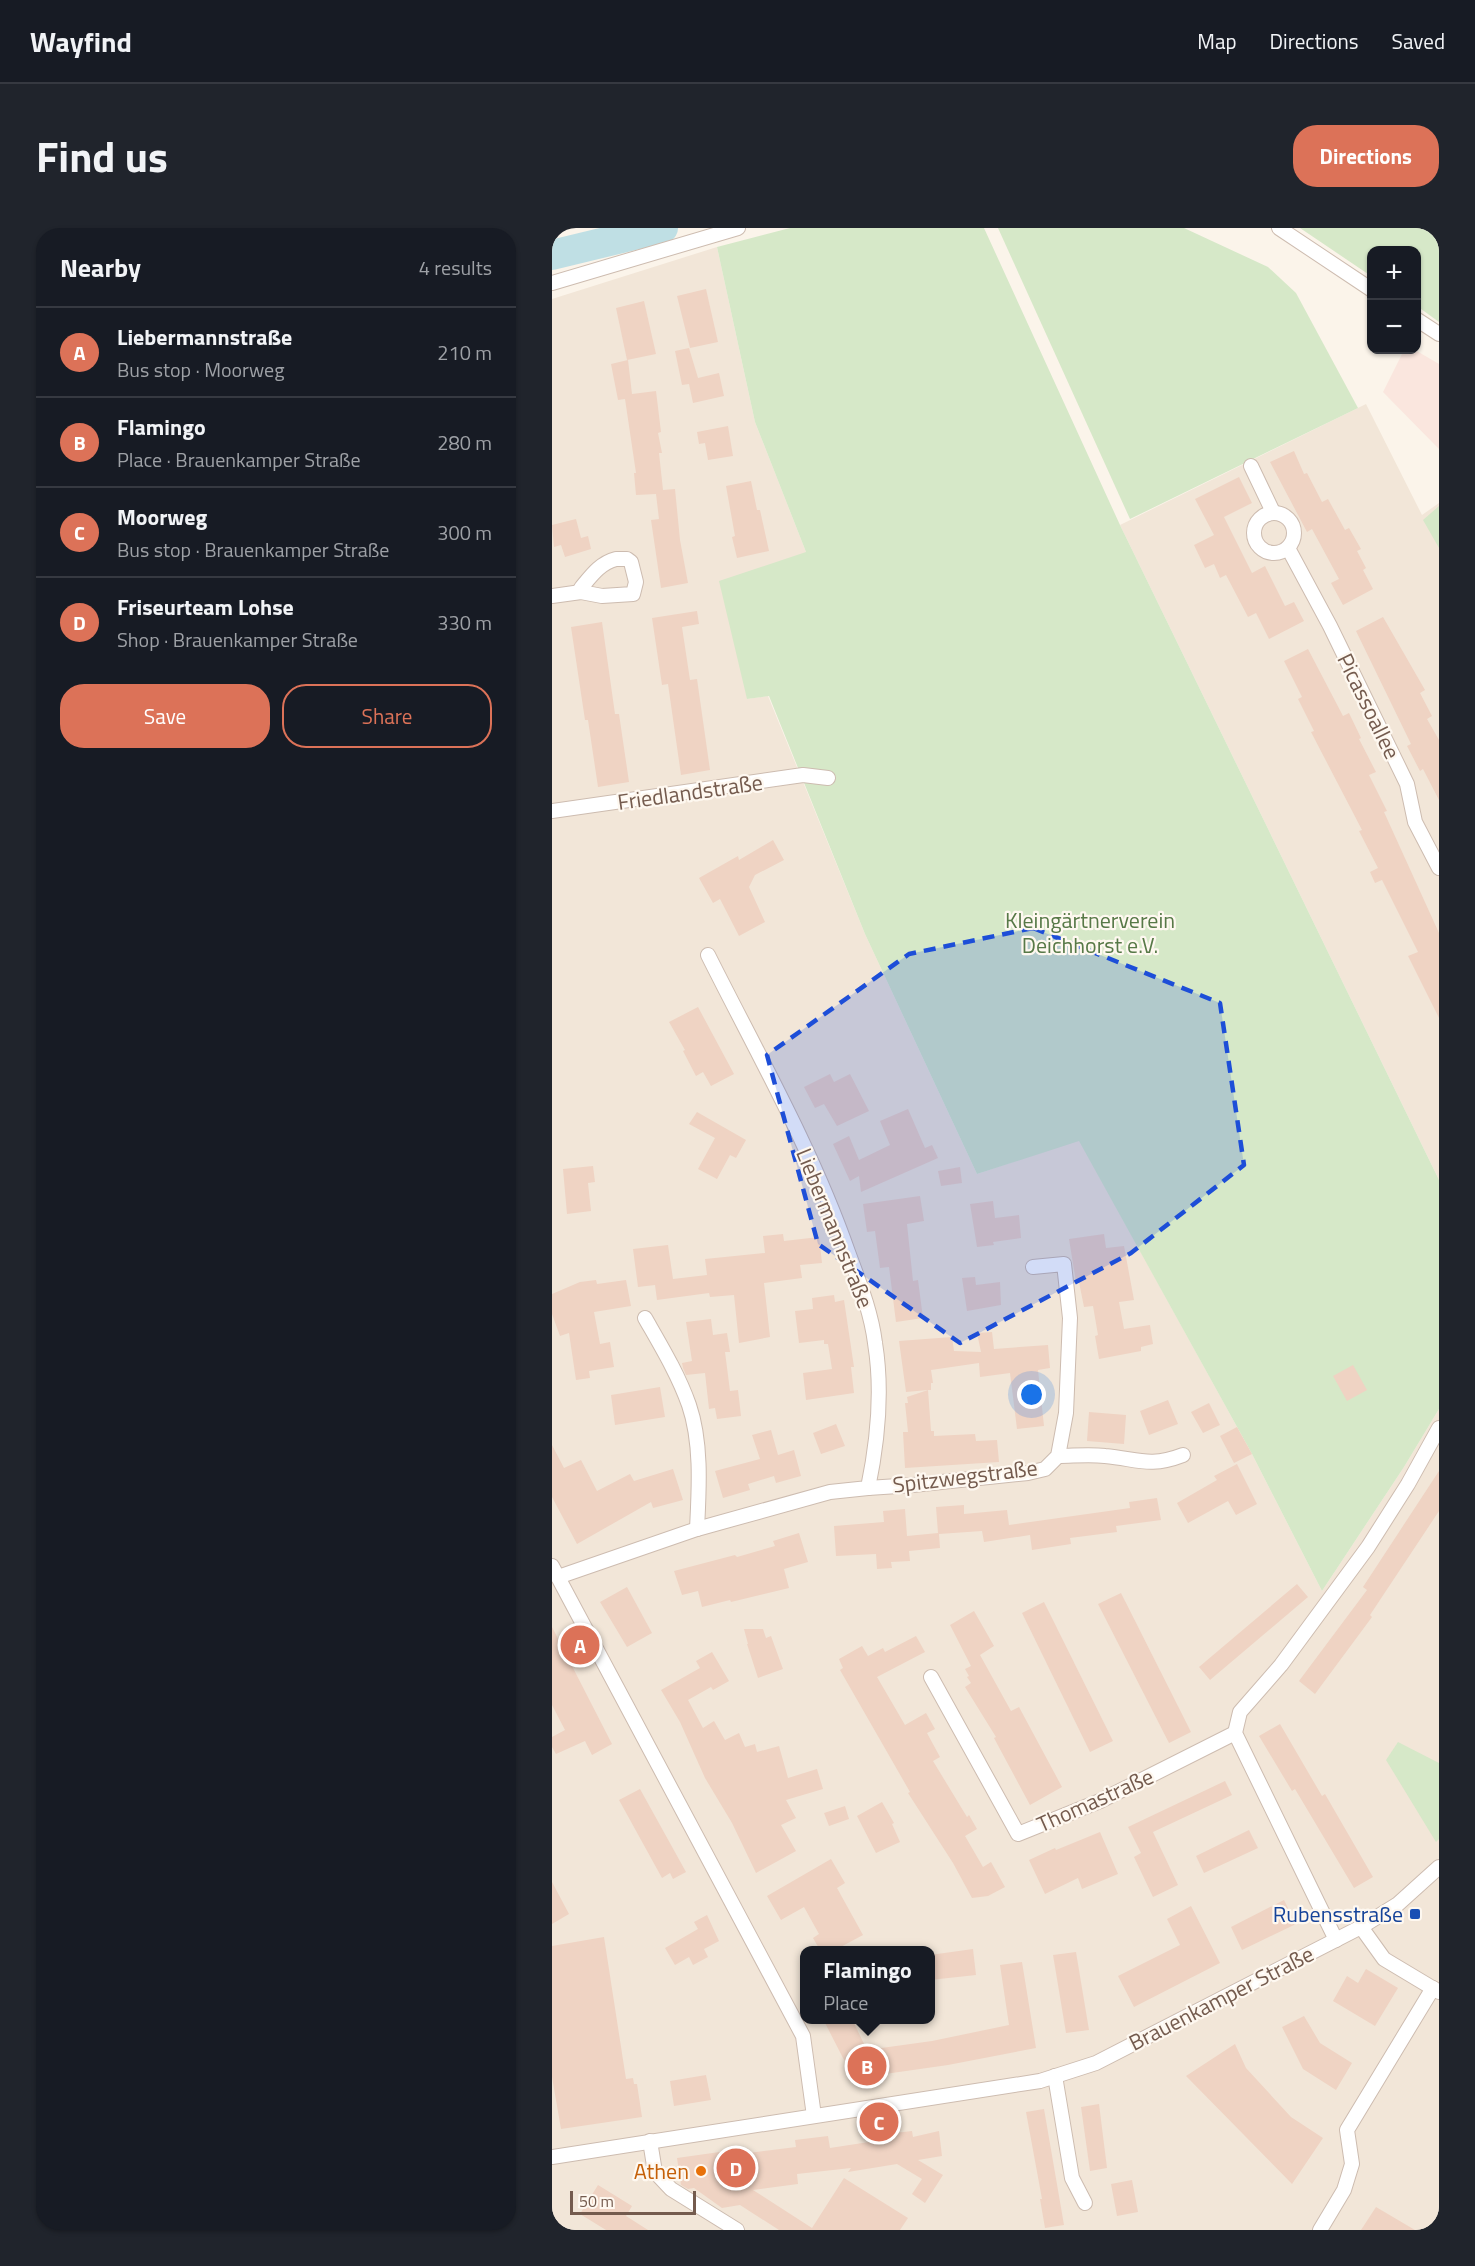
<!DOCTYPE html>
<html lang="en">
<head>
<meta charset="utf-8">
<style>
  :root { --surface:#171b24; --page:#20242c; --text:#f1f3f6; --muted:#9ea1a6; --line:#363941; --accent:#dc7258 }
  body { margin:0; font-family:"Titillium Web",sans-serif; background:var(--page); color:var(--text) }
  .controls { position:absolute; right:18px; top:18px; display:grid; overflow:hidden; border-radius:12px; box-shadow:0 2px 4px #0004 }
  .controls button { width:54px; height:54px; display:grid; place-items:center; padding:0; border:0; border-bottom:2px solid var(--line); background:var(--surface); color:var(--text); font:30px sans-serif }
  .scale { position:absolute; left:18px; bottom:15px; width:126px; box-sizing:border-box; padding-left:6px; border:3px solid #745b4e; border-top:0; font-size:16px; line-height:21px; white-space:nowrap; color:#745b4e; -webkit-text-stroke:4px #fef8f0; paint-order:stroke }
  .you { position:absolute; left:480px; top:1167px; width:21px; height:21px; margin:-15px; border:4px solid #fff; border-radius:50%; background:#1a73e8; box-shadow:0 0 0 9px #1a73e833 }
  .badge { display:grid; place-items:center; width:39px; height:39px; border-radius:50%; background:var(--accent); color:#fff; font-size:20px; font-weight:700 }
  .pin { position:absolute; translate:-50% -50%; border:3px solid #fff; box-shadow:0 2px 6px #0006 }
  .popup { position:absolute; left:248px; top:1718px; width:135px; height:78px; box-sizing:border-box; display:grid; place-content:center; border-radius:12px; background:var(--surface); filter:drop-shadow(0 2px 4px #0005); font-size:20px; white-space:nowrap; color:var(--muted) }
  .popup b { font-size:22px; color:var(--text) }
  .popup::after { content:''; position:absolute; left:50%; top:100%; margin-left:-12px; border:12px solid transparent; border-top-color:var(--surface) }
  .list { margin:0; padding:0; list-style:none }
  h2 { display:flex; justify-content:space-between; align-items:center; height:78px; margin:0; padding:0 24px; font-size:26px }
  h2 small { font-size:20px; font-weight:400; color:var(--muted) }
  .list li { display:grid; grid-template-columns:39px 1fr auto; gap:18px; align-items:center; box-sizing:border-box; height:90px; padding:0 24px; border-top:2px solid var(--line) }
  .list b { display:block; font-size:22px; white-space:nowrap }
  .list p { margin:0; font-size:20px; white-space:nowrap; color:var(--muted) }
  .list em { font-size:20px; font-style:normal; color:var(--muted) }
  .actions { display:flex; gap:12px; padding:18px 24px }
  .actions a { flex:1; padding:14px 0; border:2px solid var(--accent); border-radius:24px; text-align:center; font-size:21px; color:var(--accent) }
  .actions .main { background:var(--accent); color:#fff }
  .map { position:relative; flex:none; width:887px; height:2002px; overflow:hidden; border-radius:24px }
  header { display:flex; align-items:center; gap:36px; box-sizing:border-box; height:84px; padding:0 30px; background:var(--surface); border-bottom:2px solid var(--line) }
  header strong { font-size:28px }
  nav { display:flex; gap:33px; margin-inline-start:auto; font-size:21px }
  .intro { display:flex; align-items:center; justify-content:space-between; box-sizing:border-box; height:144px; padding:0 36px }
  h1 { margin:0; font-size:42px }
  .button { padding:15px 27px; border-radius:24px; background:var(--accent); color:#fff; font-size:21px; font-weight:700 }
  main { display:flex; gap:36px; padding:0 36px }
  aside { flex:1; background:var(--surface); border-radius:24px; box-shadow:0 2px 4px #0004 }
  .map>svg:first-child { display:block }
  .residential { fill:#f2e6d8; fill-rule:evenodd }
  .commercial { fill:#fae6de }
  .green { fill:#d6e8c8 }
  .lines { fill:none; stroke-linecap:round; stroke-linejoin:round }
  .river { stroke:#bfdfe4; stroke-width:30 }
  .building { fill:#efd3c3 }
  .street-casing { stroke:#cdbcb0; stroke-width:16 }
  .street { stroke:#fff; stroke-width:14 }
  .marked { fill:#1d4ed8; fill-opacity:0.2; stroke:#1d4ed8; stroke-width:4.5; stroke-dasharray:12 8; stroke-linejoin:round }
  .transit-dot { fill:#1a4fb4; stroke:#fef8f0; stroke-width:2 }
  .food-dot { fill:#e8710a; stroke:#fef8f0; stroke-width:2 }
  .labels { text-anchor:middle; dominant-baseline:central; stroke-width:4.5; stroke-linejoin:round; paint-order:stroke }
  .street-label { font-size:22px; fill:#745b4e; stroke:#fef8f0 }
  .park-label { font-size:22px; fill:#577947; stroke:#fef8f0 }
  .transit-label { font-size:22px; fill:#164399; stroke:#fef8f0; text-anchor:end }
  .food-label { font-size:22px; fill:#c56008; stroke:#fef8f0; text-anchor:end }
</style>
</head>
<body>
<header>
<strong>Wayfind</strong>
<nav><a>Map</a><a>Directions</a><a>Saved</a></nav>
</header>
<div class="intro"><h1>Find us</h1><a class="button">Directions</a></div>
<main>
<aside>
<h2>Nearby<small>4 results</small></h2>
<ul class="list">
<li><span class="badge">A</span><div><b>Liebermannstraße</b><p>Bus stop · Moorweg</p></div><em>210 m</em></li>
<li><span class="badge">B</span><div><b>Flamingo</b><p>Place · Brauenkamper Straße</p></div><em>280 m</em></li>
<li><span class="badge">C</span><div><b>Moorweg</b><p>Bus stop · Brauenkamper Straße</p></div><em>300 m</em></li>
<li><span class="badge">D</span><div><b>Friseurteam Lohse</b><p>Shop · Brauenkamper Straße</p></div><em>330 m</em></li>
</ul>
<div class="actions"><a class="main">Save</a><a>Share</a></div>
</aside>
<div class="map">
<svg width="887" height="2002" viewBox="0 0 887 2002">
  <rect width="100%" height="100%" fill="#fbf4ea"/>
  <g class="residential">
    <path d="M165,19L203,194L254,324L195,471L216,468L313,706L425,946L527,912L700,1226L770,1363L852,1239L887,1181V2002H0V71ZM252,1722H378V1792H252Z"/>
    <polygon points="814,176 870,287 887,275 887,952 568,297"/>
  </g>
  <polygon class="commercial" points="852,122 863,122 887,136 887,221 831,164"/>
  <g class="green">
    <polygon points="238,0 432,0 568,297 887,952 887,1181 852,1239 770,1363 700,1226 527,913 425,946 313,706 217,468 195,471 167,353 254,324 203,194 165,19"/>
    <polygon points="446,0 632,0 716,39 744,65 806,180 578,291"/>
    <polygon points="748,0 887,0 887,94 865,78 864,22 820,22 819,48"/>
    <polygon points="887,278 887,320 871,292"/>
    <polygon points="846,1514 887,1535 887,1611 884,1614 834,1532"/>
  </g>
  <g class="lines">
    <polyline class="river" points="0,27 111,0"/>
  </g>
  <g class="building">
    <polygon points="154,61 166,114 138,120 125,68"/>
    <polygon points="92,73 104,126 75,132 64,80"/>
    <polygon points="137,120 146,150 167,145 172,168 141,175 137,156 130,157 123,123"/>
    <polygon points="76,132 80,166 104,163 109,204 106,205 110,225 107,225 111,262 123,261 128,312 136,355 109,360 99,292 107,291 104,266 84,267 82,245 84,245 73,171 66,172 59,136"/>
    <polygon points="176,198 181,228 156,232 153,215 147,216 145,204"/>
    <polygon points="742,223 752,246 755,245 770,274 776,271 793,302 797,300 809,321 805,323 814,340 811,342 821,361 791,377 779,355 787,351 760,301 755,304 718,234"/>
    <polygon points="687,249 700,275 672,289 700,345 713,338 733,378 742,374 752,393 717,411 704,385 696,389 674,347 668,350 662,336 653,340 642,317 662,307 643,271"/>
    <polygon points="199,253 205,282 208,282 217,323 185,330 180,309 183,308 174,258"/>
    <polygon points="24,291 29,310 36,308 39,321 13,329 9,317 2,319 0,297"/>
    <polygon points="145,383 147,396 130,399 138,452 145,451 158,542 129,547 116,456 110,457 100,390"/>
    <polygon points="831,389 873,462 868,465 880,488 875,491 887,512 887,572 871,541 868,543 855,518 859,516 804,403"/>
    <polygon points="50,394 63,486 67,486 77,554 46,559 36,492 33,492 19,399"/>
    <polygon points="756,421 791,488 797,485 809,510 807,511 824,544 817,547 835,583 832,584 887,705 887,790 856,728 866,724 830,652 823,655 818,644 826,640 807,603 810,602 759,504 762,503 746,471 750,469 732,433"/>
    <polygon points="221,612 232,632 203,647 197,659 213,694 187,708 168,671 161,675 147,650 186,628 187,632"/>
    <polygon points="146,779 182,846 159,858 151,844 144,848 131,823 133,822 117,794"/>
    <polygon points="278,846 282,854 298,846 317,883 285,898 272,876 263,880 252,859"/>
    <polygon points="356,881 373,920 380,917 386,930 309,964 307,948 298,953 281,916 297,908 307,932 338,917 328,893"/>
    <polygon points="145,884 194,912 184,930 178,927 165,951 146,941 163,910 137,896"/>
    <polygon points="41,938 43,954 36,955 39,983 15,986 11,941"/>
    <polygon points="408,939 410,955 389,958 386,943"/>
    <polygon points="368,968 372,993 355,996 361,1053 366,1052 371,1090 344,1094 337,1039 328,1040 323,1003 315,1004 311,976"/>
    <polygon points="441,973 443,990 467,987 469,1010 441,1014 442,1017 425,1019 418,976"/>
    <polygon points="231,1006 232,1013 267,1009 270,1035 248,1037 250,1050 212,1055 218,1109 187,1115 182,1067 158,1069 157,1065 105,1072 103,1057 86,1059 81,1021 116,1017 121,1051 155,1047 153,1031 213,1025 211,1008"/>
    <polygon points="552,1006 554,1020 572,1018 582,1072 567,1074 572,1101 598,1097 601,1116 589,1119 589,1123 547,1131 543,1108 546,1107 541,1078 532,1079 527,1054 524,1054 517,1011"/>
    <polygon points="423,1049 424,1057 448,1054 449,1077 415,1083 410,1050"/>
    <polygon points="44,1052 45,1056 74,1052 79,1078 42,1084 48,1116 58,1114 62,1139 37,1143 38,1150 24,1152 17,1105 8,1108 0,1086 0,1066 28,1054"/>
    <polygon points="282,1067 283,1074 292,1072 302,1139 299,1139 302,1165 254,1172 251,1145 280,1141 276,1116 272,1116 272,1112 247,1115 243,1083 261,1081 260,1070"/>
    <polygon points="159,1091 161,1107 175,1105 178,1124 173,1124 178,1163 186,1162 189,1188 165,1191 163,1180 157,1181 153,1145 134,1147 131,1140 130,1135 140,1133 134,1094"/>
    <polygon points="440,1104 442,1121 496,1117 498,1140 486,1142 492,1198 465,1201 458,1145 428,1149 427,1135 379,1142 381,1155 379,1155 379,1162 376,1162 379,1203 382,1203 382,1208 423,1206 424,1213 445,1212 447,1234 353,1240 351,1204 356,1204 353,1175 356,1175 355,1169 376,1162 354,1164 347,1113 400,1109 402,1123 429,1124 425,1105"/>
    <polygon points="801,1137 815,1162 795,1173 781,1148"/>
    <polygon points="108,1159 113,1189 63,1197 59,1167"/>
    <polygon points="616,1172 626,1196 597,1207 588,1183"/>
    <polygon points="657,1175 668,1197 651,1205 639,1184"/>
    <polygon points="537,1184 574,1187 572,1216 535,1213"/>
    <polygon points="284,1196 293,1218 269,1226 261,1205"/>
    <polygon points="685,1199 700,1226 682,1235 668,1208"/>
    <polygon points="219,1202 226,1227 242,1222 249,1248 224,1255 222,1248 196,1256 198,1262 171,1270 163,1243 208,1231 200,1207"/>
    <polygon points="0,1217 12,1240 29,1232 45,1263 78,1246 82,1253 121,1241 131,1272 101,1280 99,1274 25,1316 0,1269"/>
    <polygon points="685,1236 705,1276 684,1287 676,1273 636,1295 625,1275 665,1252 662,1248"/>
    <polygon points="887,1243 887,1283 818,1387 820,1389 763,1466 747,1453 815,1362 811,1359"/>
    <polygon points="605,1270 609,1292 564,1298 565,1304 518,1310 519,1316 480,1322 478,1307 432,1314 430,1303 387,1306 388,1320 357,1323 358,1333 339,1334 340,1340 325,1341 324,1326 284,1328 282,1298 332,1294 331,1283 353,1281 355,1308 386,1305 384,1279 412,1277 412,1286 455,1282 457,1297 578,1280 577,1274"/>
    <polygon points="247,1305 256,1334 232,1341 237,1360 179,1374 178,1372 150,1379 146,1363 130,1367 122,1343 183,1327 185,1329 223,1318 221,1313"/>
    <polygon points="745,1356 756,1369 658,1452 647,1439"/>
    <polygon points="75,1359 100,1405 75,1419 48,1374"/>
    <polygon points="569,1365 639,1504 617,1515 546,1376"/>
    <polygon points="492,1374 561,1513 538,1524 470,1385"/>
    <polygon points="422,1383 442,1418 428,1427 459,1483 467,1479 510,1559 478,1577 442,1510 444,1509 413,1459 419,1455 415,1449 417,1448 413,1441 419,1438 398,1397"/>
    <polygon points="0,1399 60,1516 40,1527 33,1513 4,1526 0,1519 0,1509 13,1502 0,1477"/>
    <polygon points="192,1401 211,1401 214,1410 219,1408 231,1441 206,1450 195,1416 196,1416"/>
    <polygon points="364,1408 373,1424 325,1449 353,1497 374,1485 383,1501 375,1505 388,1529 381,1533 415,1589 417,1587 425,1601 413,1608 431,1639 439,1634 453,1659 436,1668 420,1670 401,1635 356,1565 358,1564 288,1442 291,1440 287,1431 310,1418 316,1428 331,1420 333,1424"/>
    <polygon points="160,1424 177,1453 161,1462 159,1459 136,1472 151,1500 162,1493 173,1512 187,1505 193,1519 203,1516 205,1524 227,1518 236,1550 265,1541 271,1561 234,1572 244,1590 229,1597 244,1623 204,1645 180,1595 153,1550 128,1494 109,1462 148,1440 144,1433"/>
    <polygon points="728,1496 770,1568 773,1566 821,1649 802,1660 743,1561 740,1563 707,1508"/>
    <polygon points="673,1553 680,1567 601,1604 626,1657 601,1669 582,1629 589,1625 576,1599"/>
    <polygon points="88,1561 134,1644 121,1651 118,1645 110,1650 67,1572"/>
    <polygon points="330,1574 342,1595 340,1596 348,1614 324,1625 305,1588"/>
    <polygon points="293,1578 297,1591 277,1598 272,1585"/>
    <polygon points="697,1602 706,1620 652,1645 644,1628"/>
    <polygon points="548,1604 566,1646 530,1661 526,1650 493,1666 477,1632 503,1620 504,1622"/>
    <polygon points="279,1631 293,1655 285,1660 311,1707 283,1722 268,1722 261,1710 267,1706 252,1679 229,1692 215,1668"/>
    <polygon points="0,1654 17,1686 0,1696"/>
    <polygon points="732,1672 744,1696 690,1722 679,1699"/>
    <polygon points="639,1678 668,1735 582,1779 566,1748 628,1717 615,1691"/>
    <polygon points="155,1687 167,1713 152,1721 156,1729 141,1737 137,1729 123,1737 113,1720 146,1701 142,1694"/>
    <polygon points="52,1709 74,1851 81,1850 82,1856 85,1856 90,1889 9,1901 0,1849 0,1718"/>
    <polygon points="421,1721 424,1747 378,1752 378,1727"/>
    <polygon points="524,1724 537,1802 514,1805 501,1727"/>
    <polygon points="470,1734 484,1820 396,1837 305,1850 291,1830 271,1791 300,1791 315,1822 380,1813 457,1797 448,1737"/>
    <polygon points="814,1741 846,1760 823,1798 781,1773 795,1748 806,1755"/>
    <polygon points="752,1788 768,1815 800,1835 784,1862 751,1841 730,1799"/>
    <polygon points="683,1816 694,1840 739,1889 771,1910 740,1956 634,1848"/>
    <polygon points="154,1847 159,1872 122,1878 118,1853"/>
    <polygon points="547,1876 555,1940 538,1943 529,1879"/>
    <polygon points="492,1881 512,1997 493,2000 488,1971 490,1971 474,1884"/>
    <polygon points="360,1903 361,1909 387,1903 390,1928 366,1932 391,1947 373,1975 360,1966 370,1951 345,1936 296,1944 299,1940 245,1946 246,1956 201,1962 260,2000 292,1950 356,1990 348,2002 227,2002 188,1977 170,1980 142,1960 136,1961 129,1957 125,1930 196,1920 197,1925 244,1919 243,1912 276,1908 278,1920 343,1910 343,1905"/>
    <polygon points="580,1952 586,1984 565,1988 559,1956"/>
    <polygon points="46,1957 80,1978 74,1988 96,2002 54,2002 28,1986"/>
    <polygon points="824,1979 863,2002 809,2002"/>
  </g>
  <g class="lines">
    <g class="street-casing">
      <g id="street">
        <polyline points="727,0 820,62"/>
        <polyline points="0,55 186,0"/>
        <polyline points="864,91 887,106"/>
        <polyline points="699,238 721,284"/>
        <circle cx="722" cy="305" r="20"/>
        <polyline points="736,320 778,398 855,556 863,594 887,640"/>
        <path d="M64,331H75L79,334L84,354L81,366L50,368L29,364V360C39,348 48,335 64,331Z"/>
        <polyline points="0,368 29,364"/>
        <polyline points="0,583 251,547 276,550"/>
        <path d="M93,1090C109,1118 126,1146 137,1177C150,1215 147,1261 145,1301"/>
        <path d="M506,1228C521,1228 537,1226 553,1228C586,1231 597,1240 631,1227"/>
        <polyline points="316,1260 361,1257 476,1245 493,1241 506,1228 514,1185 518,1090 512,1036 481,1039"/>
        <polyline points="0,1338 251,1808 262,1888"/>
        <path d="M6,1349L145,1301L278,1264L316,1260C326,1212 331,1164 323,1115C319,1083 307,1054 296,1024C260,921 205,825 156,727"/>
        <polyline points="379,1449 466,1606 548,1573 683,1505"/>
        <polyline points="809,1699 832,1731 887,1764"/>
        <polyline points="784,1712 683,1505 688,1484 729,1437 816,1319 856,1256 887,1200"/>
        <polyline points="503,1848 520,1950 533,1975"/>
        <polyline points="98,1913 103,1944 119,1961 185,2002"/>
        <polyline points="0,1929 488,1853 544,1835 809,1699 846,1676 887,1639"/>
        <polyline points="768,2002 792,1962 800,1936 795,1902 881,1760"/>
      </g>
    </g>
    <use href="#street" class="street"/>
  </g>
  <path class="marked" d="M481,700L668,775L692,937L579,1025L408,1115L266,1016L215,827L357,726Z"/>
  <rect class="transit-dot" x="857" y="1680" width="12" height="12" rx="3"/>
  <circle class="food-dot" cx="149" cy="1943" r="6"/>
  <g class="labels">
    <g class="street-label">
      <text transform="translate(817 478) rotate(64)">Picassoallee</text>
      <text transform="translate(138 564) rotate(-8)">Friedlandstraße</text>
      <text transform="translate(283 1000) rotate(68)">Liebermannstraße</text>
      <text transform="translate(413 1248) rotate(-7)">Spitzwegstraße</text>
      <text transform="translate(543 1572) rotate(-24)">Thomastraße</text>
      <text transform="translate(669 1770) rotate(-27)">Brauenkamper Straße</text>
    </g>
    <g class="park-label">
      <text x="538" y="692">Kleingärtnerverein<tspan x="538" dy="25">Deichhorst e.V.</tspan></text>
    </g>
    <g class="transit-label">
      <text x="851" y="1686">Rubensstraße</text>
    </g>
    <g class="food-label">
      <text x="137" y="1943">Athen</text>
    </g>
  </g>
</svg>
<div class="controls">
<button>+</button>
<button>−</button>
</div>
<div class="scale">50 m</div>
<div class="you"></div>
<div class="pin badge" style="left:28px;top:1417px">A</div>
<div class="pin badge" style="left:315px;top:1838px">B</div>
<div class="popup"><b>Flamingo</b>Place</div>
<div class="pin badge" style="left:327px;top:1894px">C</div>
<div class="pin badge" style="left:184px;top:1940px">D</div>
</div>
</main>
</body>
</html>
